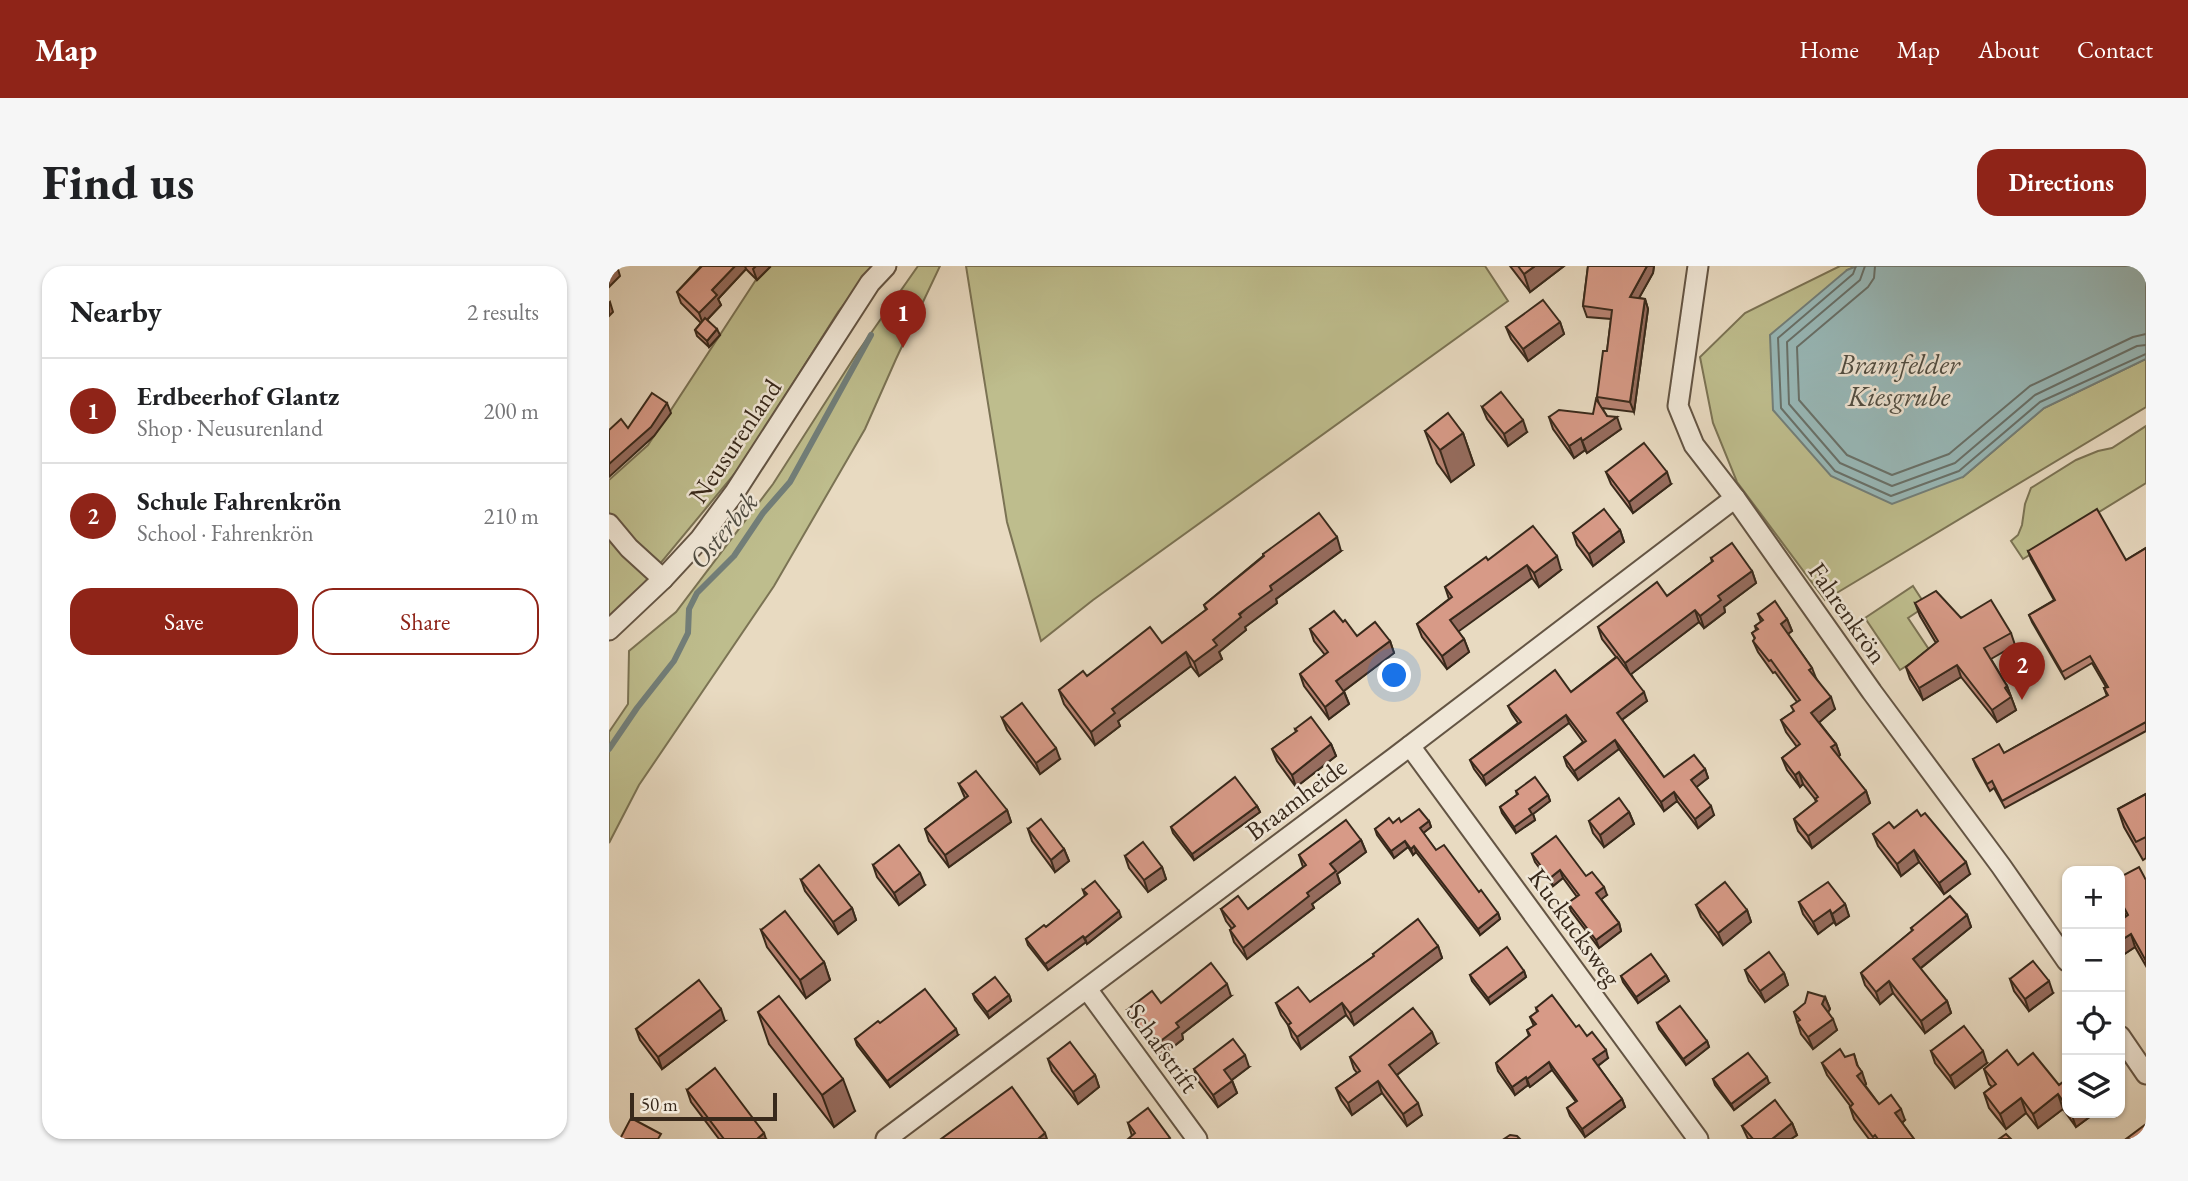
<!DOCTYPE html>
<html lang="en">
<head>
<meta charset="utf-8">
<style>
  :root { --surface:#fff; --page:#f6f6f6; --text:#202124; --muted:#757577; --line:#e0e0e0; --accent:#8f2418 }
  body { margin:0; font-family:"EB Garamond",serif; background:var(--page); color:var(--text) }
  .controls { position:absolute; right:21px; bottom:21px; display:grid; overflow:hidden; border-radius:14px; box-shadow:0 2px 5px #0004 }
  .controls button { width:63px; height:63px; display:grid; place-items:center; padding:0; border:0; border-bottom:2px solid var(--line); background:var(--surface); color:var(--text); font:35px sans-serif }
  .scale { position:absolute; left:21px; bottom:18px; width:147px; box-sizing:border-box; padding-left:7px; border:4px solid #38291b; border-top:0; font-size:19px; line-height:24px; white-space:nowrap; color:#38291b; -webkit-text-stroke:5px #f0e7d7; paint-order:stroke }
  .you { position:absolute; left:786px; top:410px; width:24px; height:24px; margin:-18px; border:5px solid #fff; border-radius:50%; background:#1a73e8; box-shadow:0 0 0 10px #1a73e833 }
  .badge { display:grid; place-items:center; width:46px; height:46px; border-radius:50%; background:var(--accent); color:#fff; font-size:23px; font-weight:700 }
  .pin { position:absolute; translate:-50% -58px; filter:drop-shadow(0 2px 4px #0008) }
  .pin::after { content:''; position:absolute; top:37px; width:24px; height:21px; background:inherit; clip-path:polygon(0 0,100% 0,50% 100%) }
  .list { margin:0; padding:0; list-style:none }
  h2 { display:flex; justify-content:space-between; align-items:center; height:91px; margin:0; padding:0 28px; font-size:30px }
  h2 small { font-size:23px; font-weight:400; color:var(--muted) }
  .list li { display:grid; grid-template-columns:46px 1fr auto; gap:21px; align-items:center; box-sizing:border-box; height:105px; padding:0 28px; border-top:2px solid var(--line) }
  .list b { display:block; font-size:26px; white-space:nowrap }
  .list p { margin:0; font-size:23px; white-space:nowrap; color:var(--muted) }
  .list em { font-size:23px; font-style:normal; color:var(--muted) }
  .actions { display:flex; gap:14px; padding:21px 28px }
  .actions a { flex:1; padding:16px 0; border:2px solid var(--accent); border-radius:21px; text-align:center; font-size:24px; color:var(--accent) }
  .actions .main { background:var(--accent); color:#fff }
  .icon { flex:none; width:38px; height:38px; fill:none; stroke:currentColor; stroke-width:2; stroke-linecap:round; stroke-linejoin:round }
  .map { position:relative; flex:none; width:1537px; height:873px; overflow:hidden; border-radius:21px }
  header { display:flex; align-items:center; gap:42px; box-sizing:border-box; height:98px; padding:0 35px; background:var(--accent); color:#fff }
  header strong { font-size:33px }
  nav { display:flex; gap:38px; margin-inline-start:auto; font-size:24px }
  .intro { display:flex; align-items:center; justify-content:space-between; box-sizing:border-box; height:168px; padding:0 42px }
  h1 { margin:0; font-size:49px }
  .button { padding:18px 32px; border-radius:21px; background:var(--accent); color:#fff; font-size:24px; font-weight:700 }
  main { display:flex; gap:42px; padding:0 42px }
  aside { flex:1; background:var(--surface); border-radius:21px; box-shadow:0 2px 5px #0004 }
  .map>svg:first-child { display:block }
  .green { fill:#bebd8d; stroke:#7b7354; stroke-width:2 }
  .water { fill:#98b9b9; stroke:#727f7a; stroke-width:2 }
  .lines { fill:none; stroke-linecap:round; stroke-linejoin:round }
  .shore { stroke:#68716a; stroke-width:2 }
  .stream { stroke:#727f7a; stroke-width:6 }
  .street-casing { stroke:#645544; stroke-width:23 }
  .street { stroke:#f0e7d7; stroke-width:19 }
  .wall { fill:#b98474; stroke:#38291b; stroke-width:2 }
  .shaded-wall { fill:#966c5e; stroke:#38291b; stroke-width:2 }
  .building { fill:#d79a87; stroke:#38291b; stroke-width:2 }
  .labels { text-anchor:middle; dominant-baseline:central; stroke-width:5; stroke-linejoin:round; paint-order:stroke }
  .street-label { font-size:26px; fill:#38291b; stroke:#f0e7d7 }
  .water-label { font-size:28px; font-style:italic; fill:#504d42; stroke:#f0e7d7 }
</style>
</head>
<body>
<header>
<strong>Map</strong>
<nav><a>Home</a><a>Map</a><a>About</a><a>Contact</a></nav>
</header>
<div class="intro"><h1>Find us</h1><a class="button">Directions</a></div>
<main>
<aside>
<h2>Nearby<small>2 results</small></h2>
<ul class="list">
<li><span class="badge">1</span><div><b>Erdbeerhof Glantz</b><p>Shop · Neusurenland</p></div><em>200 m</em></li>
<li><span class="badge">2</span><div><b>Schule Fahrenkrön</b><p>School · Fahrenkrön</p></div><em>210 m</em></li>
</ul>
<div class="actions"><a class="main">Save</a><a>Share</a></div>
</aside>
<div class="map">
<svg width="1537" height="873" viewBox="0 0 1537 873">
  <rect width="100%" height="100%" fill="#e8dac1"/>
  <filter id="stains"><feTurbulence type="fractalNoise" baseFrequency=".00286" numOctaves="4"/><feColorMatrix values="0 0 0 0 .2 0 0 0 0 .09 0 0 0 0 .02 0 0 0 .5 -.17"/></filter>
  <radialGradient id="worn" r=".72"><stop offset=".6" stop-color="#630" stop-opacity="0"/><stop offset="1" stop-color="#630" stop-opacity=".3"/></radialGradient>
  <g class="green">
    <polygon points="156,0 264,0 229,46 132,200 21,334 0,351 0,214 39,179"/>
    <polygon points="309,0 331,0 287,93 256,163 165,320 30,519 0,577 0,466 19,438 20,385 67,346 164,218 248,87"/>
    <polygon points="357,0 876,0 899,35 484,334 432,375 398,256"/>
    <polygon points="1231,0 1248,0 1238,4 1354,211 1435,142 1537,93 1537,141 1216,334 1128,216 1104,157 1091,91 1136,47"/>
    <polygon points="1537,160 1537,217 1414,293 1402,275 1409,269 1413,259 1416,238 1422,222 1467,194 1489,185 1503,182"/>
    <polygon points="1304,320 1317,340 1299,352 1321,385 1291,404 1256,352"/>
  </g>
  <polygon class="water" points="1248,0 1537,0 1537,93 1435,142 1354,211 1283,238 1222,210 1164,144 1161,69 1238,4"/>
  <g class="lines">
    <g class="shore">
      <polyline points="1247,0 1244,8 1169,72 1172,142 1226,205 1282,230 1350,205 1431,136 1537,88"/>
      <polyline points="1256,0 1251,14 1178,76 1180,138 1231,197 1283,220 1346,197 1426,129 1528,80 1537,79"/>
      <polyline points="1266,0 1265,12 1259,21 1188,81 1190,134 1238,189 1283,209 1340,188 1421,120 1524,71 1537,68"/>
    </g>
    <polyline class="stream" points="0,483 28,442 65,395 79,367 80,343 88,327 125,290 154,247 181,216 262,69"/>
    <g class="street-casing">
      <g id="street">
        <polyline points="1089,0 1069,140 1085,179 1126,232 1263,426 1392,600 1458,695"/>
        <polyline points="0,258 20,282 54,313"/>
        <polyline points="0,364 54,313 91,273 126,226 261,17 277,0"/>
        <polyline points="801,480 1089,873"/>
        <polyline points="478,723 588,873"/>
        <polyline points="1511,770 1537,808"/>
        <polyline points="277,873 785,492 1126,232"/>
      </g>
    </g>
    <use href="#street" class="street"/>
  </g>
  <g class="wall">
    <polygon points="92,0 160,0 161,1 148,14 137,3 109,33 112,39 98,54 111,69 100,81 88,70 86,64 92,57 72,37 68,26"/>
    <polygon points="901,0 955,0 921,26"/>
    <polygon points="979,0 1045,0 1044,7 1030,32 1036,33 1039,43 1025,146 993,142 998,150 1012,163 978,187 976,184 965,192 944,163 940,151 984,148 990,138 988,131 998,85 1002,53 978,51 974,40"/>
    <polygon points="951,56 955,68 919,95 902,73 897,61"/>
    <polygon points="873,141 918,166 899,180 878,153"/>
    <polygon points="816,165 854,167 865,199 842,216 828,197"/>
    <polygon points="997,206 1062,218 1024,247 1002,218"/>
    <polygon points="1011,264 1015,276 984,300 968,279 964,267"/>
    <polygon points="1537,282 1537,465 1396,542 1385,522 1381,525 1367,500 1364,493 1395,487 1498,430 1495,422 1497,421 1483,397 1456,413 1423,356 1420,349 1445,334 1422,293 1419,285 1517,294"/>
    <polygon points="732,285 667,333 668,337 636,361 637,364 610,386 613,393 590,410 582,400 509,455 511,460 486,479 455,438 450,424 478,410 553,377 597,344 595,339 654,290 654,288"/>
    <polygon points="1102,292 1143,305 1147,317 1115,341 1116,346 1095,362 1090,356 1022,408 1038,435 1013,454 1055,511 1096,503 1099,512 1087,521 1105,549 1089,562 1068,535 1055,545 1010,483 969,514 958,500 955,491 974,476 960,457 877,519 865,503 861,494 909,457 903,448 899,440 962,426 1007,391 993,373 989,361 1058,330 1103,296"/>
    <polygon points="879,294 952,304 930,321 923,312 849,365 855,373 860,386 838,403 813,371 808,358 840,333 836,321"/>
    <polygon points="1306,337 1402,367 1406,379 1382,393 1398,420 1407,444 1388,456 1352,411 1314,434 1301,413 1297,401 1327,377 1311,350"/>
    <polygon points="1149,348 1178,353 1183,365 1179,368 1203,402 1207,412 1226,443 1210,456 1227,478 1231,489 1229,491 1257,525 1261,537 1203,582 1189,565 1185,553 1207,536 1206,533 1194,518 1191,521 1178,504 1173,492 1188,481 1177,466 1172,454 1184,446 1188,436 1166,406 1164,407 1149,386 1144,375 1146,373 1143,367 1147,364 1146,360 1152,356"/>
    <polygon points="734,356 748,370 781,375 785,387 735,425 740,438 720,453 695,420 691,408 716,389 705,375 701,363"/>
    <polygon points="393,452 451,493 431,508 398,464"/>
    <polygon points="686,463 722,478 727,490 687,521 668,495 663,483 687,466"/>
    <polygon points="350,518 398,544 402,556 340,601 320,575 316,563 356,532"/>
    <polygon points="907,525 939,529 941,535 924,548 926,554 907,567 893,547 891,541 908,529"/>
    <polygon points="1537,528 1537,592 1534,594 1515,561 1509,543"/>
    <polygon points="648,540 651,546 585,594 564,567 562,561"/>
    <polygon points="1020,546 1025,558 995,581 984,567 980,555"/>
    <polygon points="820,555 822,561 814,567 827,584 889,647 891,653 871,669 807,586 804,589 799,581 785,592 768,569 766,563 784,557"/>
    <polygon points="1285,562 1361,608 1335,628 1310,596 1292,610 1269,580 1264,568"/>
    <polygon points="419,563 455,583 460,595 446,606 423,575"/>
    <polygon points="752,574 757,586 728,608 731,617 703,638 705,642 638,693 625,676 621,664 623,663 617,655 612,643 639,643 694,601 690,589"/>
    <polygon points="923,588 977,610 998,629 992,633 1010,657 1012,665 990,682 962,645 959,637 968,631 954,612 944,620 926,596"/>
    <polygon points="516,590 553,601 557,613 539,626 520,602"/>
    <polygon points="264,599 316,619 290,639 268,611"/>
    <polygon points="1511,611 1537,614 1537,700 1526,681 1511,691 1511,655 1517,650 1511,638"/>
    <polygon points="192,614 243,642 247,654 229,668 196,625"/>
    <polygon points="474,624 512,651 478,678 477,676 439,704 419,679 417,673 437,661 476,630"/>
    <polygon points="1190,636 1236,638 1240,650 1227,659 1225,656 1209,668 1194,648"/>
    <polygon points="1087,639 1138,644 1142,656 1114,679 1092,651"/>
    <polygon points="1358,649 1362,661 1311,703 1338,735 1342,747 1316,767 1284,727 1271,738 1256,719 1252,707 1303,665 1302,662"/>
    <polygon points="152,664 215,696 221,714 197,732 158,681"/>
    <polygon points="829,680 833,692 745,759 737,749 692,783 683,771 679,759 672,749 667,737 701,736 765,690 764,688"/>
    <polygon points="1136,704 1175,707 1179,719 1156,736 1140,715"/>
    <polygon points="915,705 917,711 881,738 863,715 861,709"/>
    <polygon points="1057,709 1060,715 1029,737 1014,716 1012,710"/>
    <polygon points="1401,713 1444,727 1420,745 1405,725"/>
    <polygon points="364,728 400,729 402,735 380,752 366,734"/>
    <polygon points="622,730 573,768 574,773 550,792 523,755 518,744 552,737"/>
    <polygon points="1216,731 1221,743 1219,746 1228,764 1204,783 1192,768 1185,746"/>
    <polygon points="927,742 967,761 978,770 999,792 989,800 1013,833 1016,841 976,871 961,850 958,842 967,836 943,804 921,821 919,819 906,829 889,805 887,797 920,770 918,764 925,760 921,751 928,746"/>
    <polygon points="149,746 246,845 225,861 160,778"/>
    <polygon points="116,755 53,803 31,774 27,763"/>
    <polygon points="271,757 349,769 281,821 248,779 246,773"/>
    <polygon points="1048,757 1098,775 1100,781 1077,799 1050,763"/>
    <polygon points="828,778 788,809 813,849 798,860 773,827 743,849 732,834 727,822 748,807 745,803 741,791"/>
    <polygon points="1322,785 1378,797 1346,822 1326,797"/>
    <polygon points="439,793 486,809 490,821 469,838 443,805"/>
    <polygon points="1213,797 1250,802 1257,818 1256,819 1270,838 1296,854 1293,857 1305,873 1260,873 1245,853 1241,841 1242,841 1218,809"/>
    <polygon points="1409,799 1450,819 1458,813 1458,847 1486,847 1467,861 1454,843 1429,862 1417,847 1397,863 1380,842 1375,827 1383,821 1380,818 1375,803"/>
    <polygon points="640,801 623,814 628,827 609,841 589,815 585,803"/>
    <polygon points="1104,813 1160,817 1125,844 1106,819"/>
    <polygon points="78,824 157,873 110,873 82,836"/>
    <polygon points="519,857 561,873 523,870"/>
    <polygon points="1183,857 1188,869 1182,873 1139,873 1133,860"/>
  </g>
  <g class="shaded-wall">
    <polygon points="8,0 11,10 0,21 0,7"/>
    <polygon points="126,0 136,0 137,3 109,33 112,39 94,58 90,47 103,24"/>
    <polygon points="147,0 160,0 161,1 148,14 144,3"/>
    <polygon points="926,0 955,0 921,26 915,8"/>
    <polygon points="1038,0 1045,0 1044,7 1025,41 1021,31"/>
    <polygon points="1036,33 1039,43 1025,146 1021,136"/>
    <polygon points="1,36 4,46 0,50 0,37"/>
    <polygon points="951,56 955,68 919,95 914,83"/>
    <polygon points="108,63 111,69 100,81 98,75"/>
    <polygon points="58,137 62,147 45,170 0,211 0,198"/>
    <polygon points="1008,151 1012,163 978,187 973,175"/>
    <polygon points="914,154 918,166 899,180 895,168"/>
    <polygon points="854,167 865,199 842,216 831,184"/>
    <polygon points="972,172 976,184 965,192 960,180"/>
    <polygon points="1058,206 1062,218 1024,247 1020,236"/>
    <polygon points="1011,264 1015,276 984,300 980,288"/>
    <polygon points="728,271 732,285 667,333 668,337 636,361 637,364 610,386 613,393 590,410 585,396 604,374 661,320"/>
    <polygon points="948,290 952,304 930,321 925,307"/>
    <polygon points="918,299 923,312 846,368 841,354"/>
    <polygon points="1143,305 1147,317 1115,341 1116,346 1095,362 1091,350 1109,330"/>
    <polygon points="1086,344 1090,356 1021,409 1016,397"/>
    <polygon points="1178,353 1183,365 1176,370 1172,358"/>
    <polygon points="855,373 860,386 838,403 833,390"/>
    <polygon points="781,375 785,387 732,427 727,415"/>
    <polygon points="577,386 582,400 509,455 511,460 486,479 482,466 503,443"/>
    <polygon points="1348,399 1352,411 1314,434 1310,422"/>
    <polygon points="1398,420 1407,444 1388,456 1383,444 1396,422"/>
    <polygon points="735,426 740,438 720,453 716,441"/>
    <polygon points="1035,426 1038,435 1011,455 1008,447"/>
    <polygon points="1222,431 1226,443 1207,459 1202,447"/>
    <polygon points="957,449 960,457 877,519 874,510"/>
    <polygon points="1006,474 1010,483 969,514 965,505"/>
    <polygon points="722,478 727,490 687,521 683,509"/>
    <polygon points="1227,478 1231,489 1226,493 1222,481"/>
    <polygon points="447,482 451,493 431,508 427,497"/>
    <polygon points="1096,503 1099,512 1085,523 1082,514"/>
    <polygon points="1190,506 1194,518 1191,521 1186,509"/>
    <polygon points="1257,525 1261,537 1203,582 1199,570"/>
    <polygon points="1065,526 1068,535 1055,545 1052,536"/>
    <polygon points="939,529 941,535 924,548 926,554 907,567 905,561 920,543"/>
    <polygon points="648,540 651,546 585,594 583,588"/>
    <polygon points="1102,540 1105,549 1089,562 1086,553"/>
    <polygon points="398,544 402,556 340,601 336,589"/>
    <polygon points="1020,546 1025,558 995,581 991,569"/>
    <polygon points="820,555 822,561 813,568 811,562"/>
    <polygon points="752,574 757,586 728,608 731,617 703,638 705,642 638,693 634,682 698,627 721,598"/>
    <polygon points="796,575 799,581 785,592 782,585"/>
    <polygon points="805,580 807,586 804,589 802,583"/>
    <polygon points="455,583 460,595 446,606 442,594"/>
    <polygon points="1305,584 1310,596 1292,610 1288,598"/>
    <polygon points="1357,596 1361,608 1335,628 1330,617"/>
    <polygon points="553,601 557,613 539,626 535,614"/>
    <polygon points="951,604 954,612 944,620 941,612"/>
    <polygon points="311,607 316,619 290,639 285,627"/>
    <polygon points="995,621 998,629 990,635 987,627"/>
    <polygon points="1236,638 1240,650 1227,659 1223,648"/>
    <polygon points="243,642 247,654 229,668 224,656"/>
    <polygon points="1138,644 1142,656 1114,679 1109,667"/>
    <polygon points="1221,644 1225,656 1209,668 1204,656"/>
    <polygon points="510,645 512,651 478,678 476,672"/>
    <polygon points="889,647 891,653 871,669 869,663"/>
    <polygon points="1358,649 1362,661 1308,705 1304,693"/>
    <polygon points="1010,657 1012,665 990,682 987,674"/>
    <polygon points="1522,668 1526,681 1511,691 1511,675"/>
    <polygon points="474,670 477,676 439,704 436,698"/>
    <polygon points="829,680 833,692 745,759 741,747"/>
    <polygon points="215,696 221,714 197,732 191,714"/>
    <polygon points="915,705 917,711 881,738 879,732"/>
    <polygon points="1175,707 1179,719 1156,736 1151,725"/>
    <polygon points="1057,709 1060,715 1029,737 1027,731"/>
    <polygon points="1280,715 1284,727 1271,738 1267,726"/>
    <polygon points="1440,715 1444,727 1420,745 1416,733"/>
    <polygon points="618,718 622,730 573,768 574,773 550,792 545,780 567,757"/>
    <polygon points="400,729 402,735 380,752 378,746"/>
    <polygon points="1216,731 1221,743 1217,750 1213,738"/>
    <polygon points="1338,735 1342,747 1316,767 1312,755"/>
    <polygon points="733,737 737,749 692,783 688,771"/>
    <polygon points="112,743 116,755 53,803 49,791"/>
    <polygon points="1224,753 1228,764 1204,783 1199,771"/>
    <polygon points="347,763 349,769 281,821 278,815"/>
    <polygon points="823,766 828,778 785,811 780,799"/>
    <polygon points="1098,775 1100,781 1077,799 1074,793"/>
    <polygon points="997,784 999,792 987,801 984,793"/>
    <polygon points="1374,785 1378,797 1346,822 1341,810"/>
    <polygon points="1245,788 1251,807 1253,806 1257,818 1253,822 1248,810"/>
    <polygon points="636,789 640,801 620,816 615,804"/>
    <polygon points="940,796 943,804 921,821 918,813"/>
    <polygon points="486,809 490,821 469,838 464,826"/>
    <polygon points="917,811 919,819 906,829 903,821"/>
    <polygon points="1158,811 1160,817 1125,844 1122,838"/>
    <polygon points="234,813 246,845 225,861 213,829"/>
    <polygon points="623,815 628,827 609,841 604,829"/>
    <polygon points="769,815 773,827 743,849 739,837"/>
    <polygon points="1449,828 1454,843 1429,862 1424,848"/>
    <polygon points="1412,832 1417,847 1397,863 1391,848"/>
    <polygon points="1013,833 1016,841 976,871 973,863"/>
    <polygon points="809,837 813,849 798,860 794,848"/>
    <polygon points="1292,843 1296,854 1290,859 1286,847"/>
    <polygon points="1462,847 1486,847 1467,861"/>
    <polygon points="1183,857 1188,869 1182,873 1163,873"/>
    <polygon points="155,867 157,873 148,873"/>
    <polygon points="436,867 438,873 430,873 430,872"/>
  </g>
  <g class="building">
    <polygon points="0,0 7,0 0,7"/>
    <polygon points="93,0 126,0 103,24 108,29 90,47 68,26"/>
    <polygon points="909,0 926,0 915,8"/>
    <polygon points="979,0 1038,0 1021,31 1036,33 1021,136 988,131 994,85 998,85 1003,44 974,40"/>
    <polygon points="934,34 951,56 914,83 897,61"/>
    <polygon points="96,52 108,63 98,75 86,64"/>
    <polygon points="892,126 914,154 895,168 873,141"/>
    <polygon points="43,127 58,137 42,161 0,198 0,164 12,153 19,162"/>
    <polygon points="987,133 998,150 1008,151 973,175 972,172 960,180 940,151 950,144 984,148"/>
    <polygon points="839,147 854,167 831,184 816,165"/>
    <polygon points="1035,177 1058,206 1020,236 997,206"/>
    <polygon points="995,243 1011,264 980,288 964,267"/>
    <polygon points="1488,243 1517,294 1537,282 1537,456 1393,535 1383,515 1378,518 1364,493 1390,478 1395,487 1499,429 1495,422 1499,421 1481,390 1453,406 1420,349 1446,334 1419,285"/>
    <polygon points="710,247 728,271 661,320 663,324 630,348 632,351 604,374 608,379 585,396 577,386 503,443 506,447 482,466 450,424 474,405 478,410 541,361 553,377 598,343 595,339 655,290 654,288"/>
    <polygon points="924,260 948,290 925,307 918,299 841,354 855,373 833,390 808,358 843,331 836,321 877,291 879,294"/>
    <polygon points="1123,277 1143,305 1109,330 1112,334 1091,350 1086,344 1016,397 989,361 1048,316 1058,330 1104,295 1102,292"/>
    <polygon points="1327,325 1352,352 1382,334 1402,367 1375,382 1398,420 1396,422 1402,431 1383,444 1348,399 1310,422 1297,401 1329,375 1306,337"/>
    <polygon points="1166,335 1178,353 1172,358 1203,402 1200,404 1222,431 1202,447 1227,478 1222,481 1257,525 1199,570 1185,553 1208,535 1206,533 1209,531 1190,506 1186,509 1173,492 1191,478 1172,454 1185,445 1182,440 1191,434 1162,394 1160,395 1144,375 1146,372 1143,367 1149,363 1146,360 1154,354 1149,348"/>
    <polygon points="725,345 734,356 736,354 748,370 766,356 781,375 727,415 735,426 716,441 691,408 719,386 701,363"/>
    <polygon points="1008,391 1035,426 1008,447 1055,511 1085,489 1096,503 1082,514 1102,540 1086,553 1065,526 1052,536 1006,474 965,505 955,491 977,475 957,449 874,510 861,494 912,456 899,440 946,404 962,426"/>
    <polygon points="413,437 447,482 427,497 393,452"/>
    <polygon points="702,451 722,478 683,509 663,483 688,465 686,463"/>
    <polygon points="367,505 398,544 336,589 316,563 359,530 350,518"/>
    <polygon points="626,511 648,540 583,588 562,561"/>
    <polygon points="926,511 939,529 920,543 923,548 905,561 891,541 909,528 907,525"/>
    <polygon points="1537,528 1537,571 1527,576 1509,543"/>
    <polygon points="1010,532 1020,546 991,569 980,555"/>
    <polygon points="810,543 820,555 811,562 827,584 835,579 870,626 872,624 889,647 869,663 805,580 802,583 796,575 782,585 766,563 780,552 784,557 790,552 792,556"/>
    <polygon points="1308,544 1312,550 1316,547 1357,596 1330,617 1305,584 1288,598 1264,568 1280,556 1285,562"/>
    <polygon points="432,553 455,583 442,594 419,563"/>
    <polygon points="737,554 752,574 721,598 727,605 698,627 700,630 634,682 621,664 626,660 612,643 629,630 639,643 697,599 690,589"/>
    <polygon points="947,570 977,610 983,606 995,621 987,627 1010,657 987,674 959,637 970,629 951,604 941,612 923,588"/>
    <polygon points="534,576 553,601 535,614 516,590"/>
    <polygon points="290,579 311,607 285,627 264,599"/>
    <polygon points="210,599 243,642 224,656 192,614"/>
    <polygon points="1530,601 1537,614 1537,695 1522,668 1511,675 1511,655 1519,649 1511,634 1511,611"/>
    <polygon points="486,615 510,645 476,672 474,670 436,698 417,673 435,659 437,661 478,628 474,624"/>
    <polygon points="1116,616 1138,644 1109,667 1087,639"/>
    <polygon points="1219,616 1236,638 1223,648 1221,644 1204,656 1190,636"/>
    <polygon points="1341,630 1358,649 1304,693 1338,735 1312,755 1280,715 1267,726 1252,707 1304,664 1302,662"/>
    <polygon points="176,645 215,696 191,714 152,664"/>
    <polygon points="809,653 829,680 741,747 733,737 688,771 679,759 682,757 667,737 689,721 701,736 765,690 764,688"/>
    <polygon points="898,681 915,705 879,732 861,709"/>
    <polygon points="1160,686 1175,707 1151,725 1136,704"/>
    <polygon points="1042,688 1057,709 1027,731 1012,710"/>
    <polygon points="1424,695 1440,715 1416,733 1401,713"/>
    <polygon points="602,697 618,718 567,757 570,761 545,780 518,744 543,725 552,737"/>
    <polygon points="386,711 400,729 378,746 364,728"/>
    <polygon points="90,714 112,743 49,791 27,763"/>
    <polygon points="316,723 347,763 278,815 246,773 269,755 271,757"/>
    <polygon points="1199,726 1216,731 1213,738 1224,753 1199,771 1188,756 1191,754 1185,746 1196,737"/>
    <polygon points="943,729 967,761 970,759 978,770 983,766 997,784 984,793 1013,833 973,863 958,842 968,835 940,796 918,813 917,811 903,821 887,797 921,769 918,764 927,758 921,751 929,745 927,742"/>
    <polygon points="170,730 234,813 213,829 149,746"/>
    <polygon points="1071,740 1098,775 1074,793 1048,757"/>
    <polygon points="804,742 823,766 780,799 809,837 794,848 769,815 739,837 727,822 751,805 741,791"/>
    <polygon points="1355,760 1374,785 1341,810 1322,785"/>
    <polygon points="624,773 636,789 615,804 623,815 604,829 585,803"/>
    <polygon points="461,776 486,809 464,826 439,793"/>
    <polygon points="1231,783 1236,791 1245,788 1248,799 1253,806 1248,810 1270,838 1282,829 1292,843 1286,847 1305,873 1269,873 1266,869 1264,871 1241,841 1244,838 1213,797"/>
    <polygon points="1398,784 1409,799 1424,787 1450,819 1458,813 1458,841 1449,828 1424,848 1412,832 1391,848 1375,827 1387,818 1375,803"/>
    <polygon points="1139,787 1158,811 1122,838 1104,813"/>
    <polygon points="106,802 155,867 148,873 115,873 78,824"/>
    <polygon points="403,821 436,867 430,872 431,873 332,873"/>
    <polygon points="1166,834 1183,857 1163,873 1144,873 1133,860"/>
    <polygon points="539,842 561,872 559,873 519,873 526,867 519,857"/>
    <polygon points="22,852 52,868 49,873 11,873"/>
    <polygon points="1537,858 1537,873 1517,873"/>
    <polygon points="1397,868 1402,873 1390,873"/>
    <polygon points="901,869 908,870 911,873 895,873"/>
  </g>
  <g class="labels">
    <g class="street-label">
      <text transform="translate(126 175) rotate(-56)">Neusurenland</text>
      <text transform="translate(1239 347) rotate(55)">Fahrenkrön</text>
      <text transform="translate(687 533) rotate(-37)">Braamheide</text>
      <text transform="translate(966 661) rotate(54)">Kuckucksweg</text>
      <text transform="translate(554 782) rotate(54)">Schafstrift</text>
    </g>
    <g class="water-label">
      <text x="1290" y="98">Bramfelder<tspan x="1290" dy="32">Kiesgrube</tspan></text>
      <text transform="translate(114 264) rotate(-50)">Osterbek</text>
    </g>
  </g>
  <rect width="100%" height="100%" filter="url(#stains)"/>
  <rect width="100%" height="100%" fill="url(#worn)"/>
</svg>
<div class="controls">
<button>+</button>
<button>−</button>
<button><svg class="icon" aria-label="locate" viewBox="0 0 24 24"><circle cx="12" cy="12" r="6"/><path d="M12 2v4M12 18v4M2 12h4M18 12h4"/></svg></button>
<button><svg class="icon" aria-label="layers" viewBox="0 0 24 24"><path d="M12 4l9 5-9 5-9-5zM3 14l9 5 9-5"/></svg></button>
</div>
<div class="scale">50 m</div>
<div class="you"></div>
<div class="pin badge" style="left:294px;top:82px">1</div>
<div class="pin badge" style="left:1413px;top:434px">2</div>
</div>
</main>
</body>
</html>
